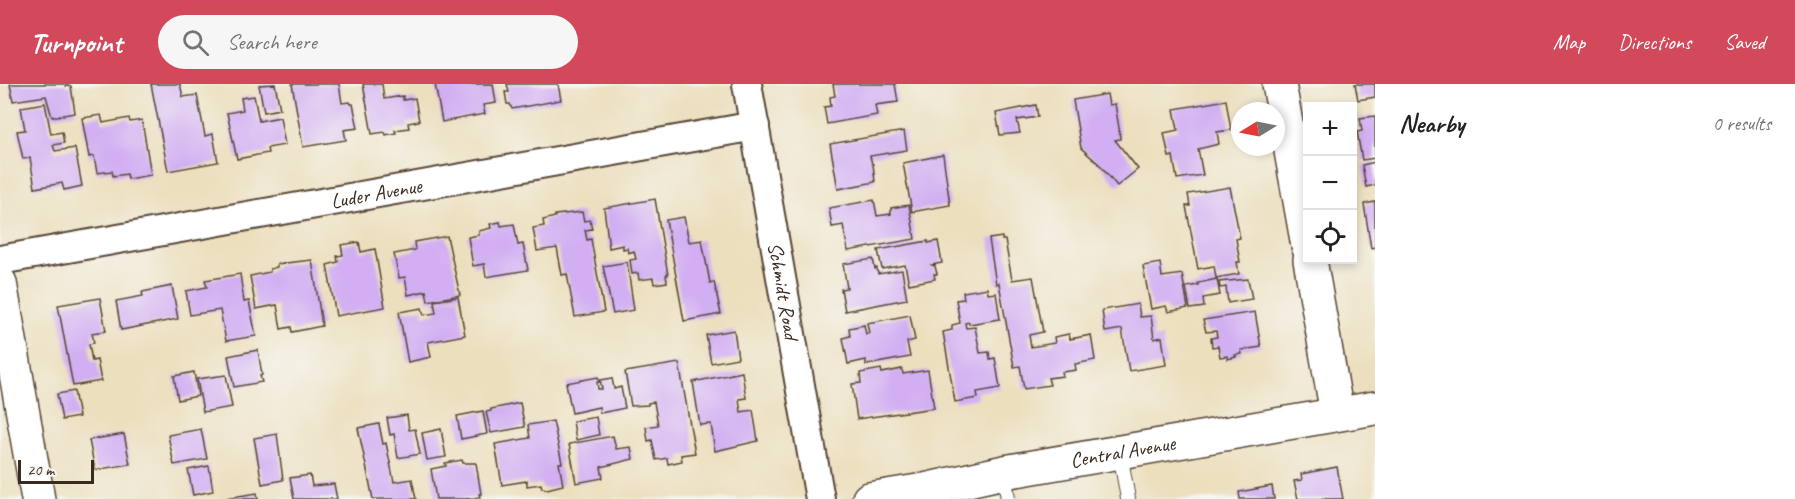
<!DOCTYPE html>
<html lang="en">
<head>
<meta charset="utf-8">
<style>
  :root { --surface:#fff; --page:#f6f6f6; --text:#202124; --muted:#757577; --line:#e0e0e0; --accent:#d1495b }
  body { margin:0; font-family:Caveat,sans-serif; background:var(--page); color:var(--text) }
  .controls { position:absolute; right:18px; top:18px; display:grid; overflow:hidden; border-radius:0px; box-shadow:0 3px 9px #0003 }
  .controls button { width:54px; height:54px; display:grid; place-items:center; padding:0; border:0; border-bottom:2px solid var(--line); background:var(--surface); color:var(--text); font:30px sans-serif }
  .compass { position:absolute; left:1231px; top:18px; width:54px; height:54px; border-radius:50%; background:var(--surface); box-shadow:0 3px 9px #0003; rotate:260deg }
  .scale { position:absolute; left:18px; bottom:15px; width:76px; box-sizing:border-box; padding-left:6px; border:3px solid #3b2a1e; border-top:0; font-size:16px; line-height:21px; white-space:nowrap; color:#3b2a1e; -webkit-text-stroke:4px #f6f6f2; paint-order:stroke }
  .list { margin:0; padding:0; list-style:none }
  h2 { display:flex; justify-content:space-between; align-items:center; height:78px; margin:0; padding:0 24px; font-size:26px }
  h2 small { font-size:20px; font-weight:400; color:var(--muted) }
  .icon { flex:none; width:33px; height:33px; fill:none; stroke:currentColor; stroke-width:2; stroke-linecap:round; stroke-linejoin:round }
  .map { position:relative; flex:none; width:1375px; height:415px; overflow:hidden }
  header { display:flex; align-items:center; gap:36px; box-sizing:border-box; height:84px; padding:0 30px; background:var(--accent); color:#fff }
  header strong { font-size:28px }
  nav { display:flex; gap:33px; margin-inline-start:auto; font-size:21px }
  .search { width:420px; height:54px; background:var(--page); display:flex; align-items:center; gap:15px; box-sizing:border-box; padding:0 21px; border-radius:33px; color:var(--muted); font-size:22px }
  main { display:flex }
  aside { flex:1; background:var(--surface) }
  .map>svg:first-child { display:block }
  .building { fill:#d2aef2 }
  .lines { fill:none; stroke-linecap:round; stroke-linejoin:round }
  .service-casing { stroke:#564536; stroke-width:16 }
  .minor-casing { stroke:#564536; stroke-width:32 }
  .tertiary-casing { stroke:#564536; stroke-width:36 }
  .service { stroke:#fff; stroke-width:14 }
  .minor { stroke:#fff; stroke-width:28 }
  .tertiary { stroke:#fff; stroke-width:33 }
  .labels { text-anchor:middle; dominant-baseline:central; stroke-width:5; stroke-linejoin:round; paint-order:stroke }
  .street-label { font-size:21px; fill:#3b2a1e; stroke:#f6f6f2 }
</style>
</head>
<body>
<header>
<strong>Turnpoint</strong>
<div class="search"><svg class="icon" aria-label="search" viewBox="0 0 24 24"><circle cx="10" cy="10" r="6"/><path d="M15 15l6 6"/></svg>Search here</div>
<nav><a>Map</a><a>Directions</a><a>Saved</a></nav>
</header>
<main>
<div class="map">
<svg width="1375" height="415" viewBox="0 0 1375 415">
  <rect width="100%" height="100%" fill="#f6f6f2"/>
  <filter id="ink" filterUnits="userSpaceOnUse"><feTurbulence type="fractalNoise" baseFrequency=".0167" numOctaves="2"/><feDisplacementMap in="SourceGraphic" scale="12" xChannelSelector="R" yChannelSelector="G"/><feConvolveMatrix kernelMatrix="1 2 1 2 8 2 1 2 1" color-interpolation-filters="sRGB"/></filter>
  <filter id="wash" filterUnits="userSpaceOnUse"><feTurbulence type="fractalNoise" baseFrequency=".008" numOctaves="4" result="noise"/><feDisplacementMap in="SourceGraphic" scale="24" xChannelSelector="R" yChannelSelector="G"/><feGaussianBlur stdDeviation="1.35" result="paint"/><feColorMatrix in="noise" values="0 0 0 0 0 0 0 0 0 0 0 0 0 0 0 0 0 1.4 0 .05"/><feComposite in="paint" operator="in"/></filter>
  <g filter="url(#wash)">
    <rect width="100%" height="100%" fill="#ecdfbe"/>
    <g id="blocks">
      <g class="building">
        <polygon points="10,0 66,0 66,2 71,2 75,29 52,33 46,12 13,17"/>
        <polygon points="151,0 180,0 183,13 197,11 205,52 213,50 218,78 168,87"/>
        <polygon points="275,0 280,25 264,28 259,1"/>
        <polygon points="292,0 339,0 342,19 350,18 351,20 353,20 358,44 344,46 346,56 303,63"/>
        <polygon points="363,0 382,0 384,15 403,12 403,16 415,14 419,37 408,39 409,44 395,46 396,49 386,51 385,48 372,50"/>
        <polygon points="435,0 493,0 496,19 483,21 485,30 442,38"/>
        <polygon points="507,0 558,0 561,16 512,25 510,20 507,20 505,8 509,8"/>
        <polygon points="833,0 895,0 898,18 875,21 877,31 827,40 824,23 831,22 830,13 835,12"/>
        <polygon points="1355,0 1375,0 1375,13 1358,16"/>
        <polygon points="1107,10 1109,21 1115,20 1119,44 1120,55 1115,56 1138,85 1117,102 1101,82 1081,64 1073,16"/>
        <polygon points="254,12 259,37 280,33 285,61 267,64 268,69 237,75 227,29 243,26 241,14"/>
        <polygon points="1226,16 1231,46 1217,48 1219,60 1198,65 1203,91 1177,95 1173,72 1169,73 1164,49 1178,46 1174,25"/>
        <polygon points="45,19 51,50 62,48 64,59 53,61 55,67 75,64 82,102 64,106 62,99 35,104 30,74 23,75 17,47 25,46 21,23"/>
        <polygon points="1036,21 1038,33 1017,36 1020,49 1000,51 996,29"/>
        <polygon points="101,31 103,39 129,34 130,38 142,36 151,91 128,95 127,90 113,92 112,87 97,89 94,72 89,73 82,34"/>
        <polygon points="1375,32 1375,74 1362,76 1357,48 1362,47 1360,34"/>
        <polygon points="904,47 907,66 870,72 872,80 873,80 875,98 838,105 830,60"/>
        <polygon points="943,71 950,121 912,128 903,79"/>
        <polygon points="1375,78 1375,101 1366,103 1362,81"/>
        <polygon points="1230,103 1240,154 1236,155 1240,178 1237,178 1239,190 1216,194 1214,182 1198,185 1186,122 1190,122 1188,110"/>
        <polygon points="655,115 668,191 666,191 667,198 654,200 653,194 639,196 638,189 632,190 630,176 636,175 634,167 628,169 627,164 623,165 623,161 609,164 604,124"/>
        <polygon points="874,116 877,132 891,130 891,124 909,121 915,155 848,167 843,141 832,143 829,124"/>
        <polygon points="1375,118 1375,163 1371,164 1364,120"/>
        <polygon points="582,128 584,137 590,136 592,145 585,146 587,156 591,155 604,228 575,233 567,190 562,191 557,164 537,167 533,144 544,142 543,136 555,133 555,131"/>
        <polygon points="684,133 689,158 702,156 710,199 714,198 721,230 684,237 666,136"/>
        <polygon points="500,138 501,142 514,140 518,161 523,160 528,186 486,193 484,180 473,182 468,153 479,151 479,147 491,144 490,140"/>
        <polygon points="447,152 460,211 428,217 426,207 408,211 405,193 399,194 394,170 415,166 414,158"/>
        <polygon points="1002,153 1002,156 1005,156 1012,196 1033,193 1043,248 1029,251 1031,263 1055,259 1054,253 1069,250 1070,255 1091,251 1095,276 1075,280 1076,286 1062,288 1063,292 1048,294 1050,301 1024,305 1020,282 1014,283 999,199 996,200 989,155"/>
        <polygon points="928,157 928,159 938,157 942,179 932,181 935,182 937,190 934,190 935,195 909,200 905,181 882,185 878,166"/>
        <polygon points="359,158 361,168 375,165 385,223 336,232 327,181 338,178 337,172 343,171 341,161"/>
        <polygon points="873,175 875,185 877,184 878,190 902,186 907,215 845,227 841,205 847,204 843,180"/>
        <polygon points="312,176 322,242 292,248 291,243 281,245 277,221 256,225 250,192 270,188 270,185 277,183 277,180"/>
        <polygon points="627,178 634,226 613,230 603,182"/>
        <polygon points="1160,179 1162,193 1182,190 1188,224 1168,228 1166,222 1151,225 1143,182"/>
        <polygon points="240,190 244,218 249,217 256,252 226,257 220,226 190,231 186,207 207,203 205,196"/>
        <polygon points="1217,195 1220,211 1203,214 1204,223 1190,225 1186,203 1198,201 1198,199"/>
        <polygon points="1248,195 1252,215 1228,219 1226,203 1220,204 1219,198"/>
        <polygon points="172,202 178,235 121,246 116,217 143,212 142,208"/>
        <polygon points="987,204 988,210 996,209 1000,235 969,240 969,238 965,239 966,244 975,243 980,269 989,268 990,275 995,274 1000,304 977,308 978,314 955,318 943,248 952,246 952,241 960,239 956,216 964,215 963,208"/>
        <polygon points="458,213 465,251 428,258 431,273 408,278 399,228 422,224 424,231 436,229 434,217"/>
        <polygon points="100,214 106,247 92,249 94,259 89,260 92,277 97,276 101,297 73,302 58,221"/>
        <polygon points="1138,220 1140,233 1151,232 1154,255 1162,253 1166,281 1129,287 1122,245 1105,248 1102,226"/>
        <polygon points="1255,228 1261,263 1241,266 1242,270 1235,271 1236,273 1227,275 1227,272 1220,273 1218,262 1212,263 1211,254 1217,253 1216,247 1206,248 1203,236"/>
        <polygon points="910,231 915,256 907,258 910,273 866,281 866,276 848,280 843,254 850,252 849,244 864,241 866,250 869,249 867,239"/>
        <polygon points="734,246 738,274 711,279 706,251"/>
        <polygon points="258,266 262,291 260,292 262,298 234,303 228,272"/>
        <polygon points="679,279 695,369 681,371 682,377 668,380 667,374 656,376 652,356 648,357 646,343 658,341 654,318 648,319 648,321 631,322 625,288"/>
        <polygon points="881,285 882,289 902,285 903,290 928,286 934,324 857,335 852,300 861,299 860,289"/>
        <polygon points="194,288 198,312 178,316 174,292"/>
        <polygon points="742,288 746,314 739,315 741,328 753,326 758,357 715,367 711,340 700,341 693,298"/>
        <polygon points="226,291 232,323 203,328 197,295"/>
        <polygon points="598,293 599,298 597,298 598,305 602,305 600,296 612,294 614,305 621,303 625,324 600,329 599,323 572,329 566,299"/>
        <polygon points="74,307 79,333 62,336 57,310"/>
        <polygon points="520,319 525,343 491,349 486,328 491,327 491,325"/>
        <polygon points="483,327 487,350 461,355 457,332"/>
        <polygon points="407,331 409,346 415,345 420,370 398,374 394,350 390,351 387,334"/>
        <polygon points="596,333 599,351 576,356 573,337"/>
        <polygon points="553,337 562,379 559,379 563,401 547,405 542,404 541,400 527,402 527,397 502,401 495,360 530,354 528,341"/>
        <polygon points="379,340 383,360 386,359 394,398 412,395 416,415 373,415 358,344"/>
        <polygon points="201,345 207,375 174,381 168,351"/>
        <polygon points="441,345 446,373 427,376 422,349"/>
        <polygon points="124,350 130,380 95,386 89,356"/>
        <polygon points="277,350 283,396 262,400 254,354"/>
        <polygon points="613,352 616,365 631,363 633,375 601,383 603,394 576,399 569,360"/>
        <polygon points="462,376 463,379 476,379 481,410 479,410 480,413 466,415 436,415 431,385 446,382 445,379"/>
        <polygon points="209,382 213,407 193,411 188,386"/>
        <polygon points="1337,383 1343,415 1298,415 1294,397 1302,396 1301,390"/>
        <polygon points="310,391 312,402 334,400 337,415 294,415 290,394"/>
        <polygon points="1272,402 1274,415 1240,415 1239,408"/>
        <polygon points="257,409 258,415 227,415 227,414"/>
      </g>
    </g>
  </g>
  <g filter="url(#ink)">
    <use href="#blocks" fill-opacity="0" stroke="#564536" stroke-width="1.5"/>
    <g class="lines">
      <g class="service-casing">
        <g id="service">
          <polyline points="1120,369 1128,415"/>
          <polyline points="1004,388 1008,415"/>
        </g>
      </g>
      <g class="minor-casing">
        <g id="minor">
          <path id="s1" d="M747,0L820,415"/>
          <path id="s2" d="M0,176L755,42"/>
        </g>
      </g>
      <g class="tertiary-casing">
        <g id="tertiary">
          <polyline points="1279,0 1308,162"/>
          <polyline points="1310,176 1337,330"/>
          <polyline points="0,199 38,415"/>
          <path id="s3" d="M869,415L924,406L1004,388L1375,324"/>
        </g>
      </g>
      <use href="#service" class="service"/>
      <use href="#minor" class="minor"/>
      <use href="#tertiary" class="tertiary"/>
    </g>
  </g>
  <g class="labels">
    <g class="street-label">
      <text stroke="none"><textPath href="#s2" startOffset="382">Luder Avenue</textPath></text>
      <text stroke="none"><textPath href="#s1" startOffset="210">Schmidt Road</textPath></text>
      <text stroke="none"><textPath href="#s3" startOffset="258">Central Avenue</textPath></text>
    </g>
  </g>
</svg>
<div class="controls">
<button>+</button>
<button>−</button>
<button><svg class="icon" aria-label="locate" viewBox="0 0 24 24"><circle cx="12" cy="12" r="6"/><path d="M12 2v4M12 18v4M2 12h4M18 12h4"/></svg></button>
</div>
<svg class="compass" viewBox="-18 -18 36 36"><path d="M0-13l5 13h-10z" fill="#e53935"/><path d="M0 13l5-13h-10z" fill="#757577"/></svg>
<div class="scale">20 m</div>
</div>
<aside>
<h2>Nearby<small>0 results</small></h2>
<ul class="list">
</ul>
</aside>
</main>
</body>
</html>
